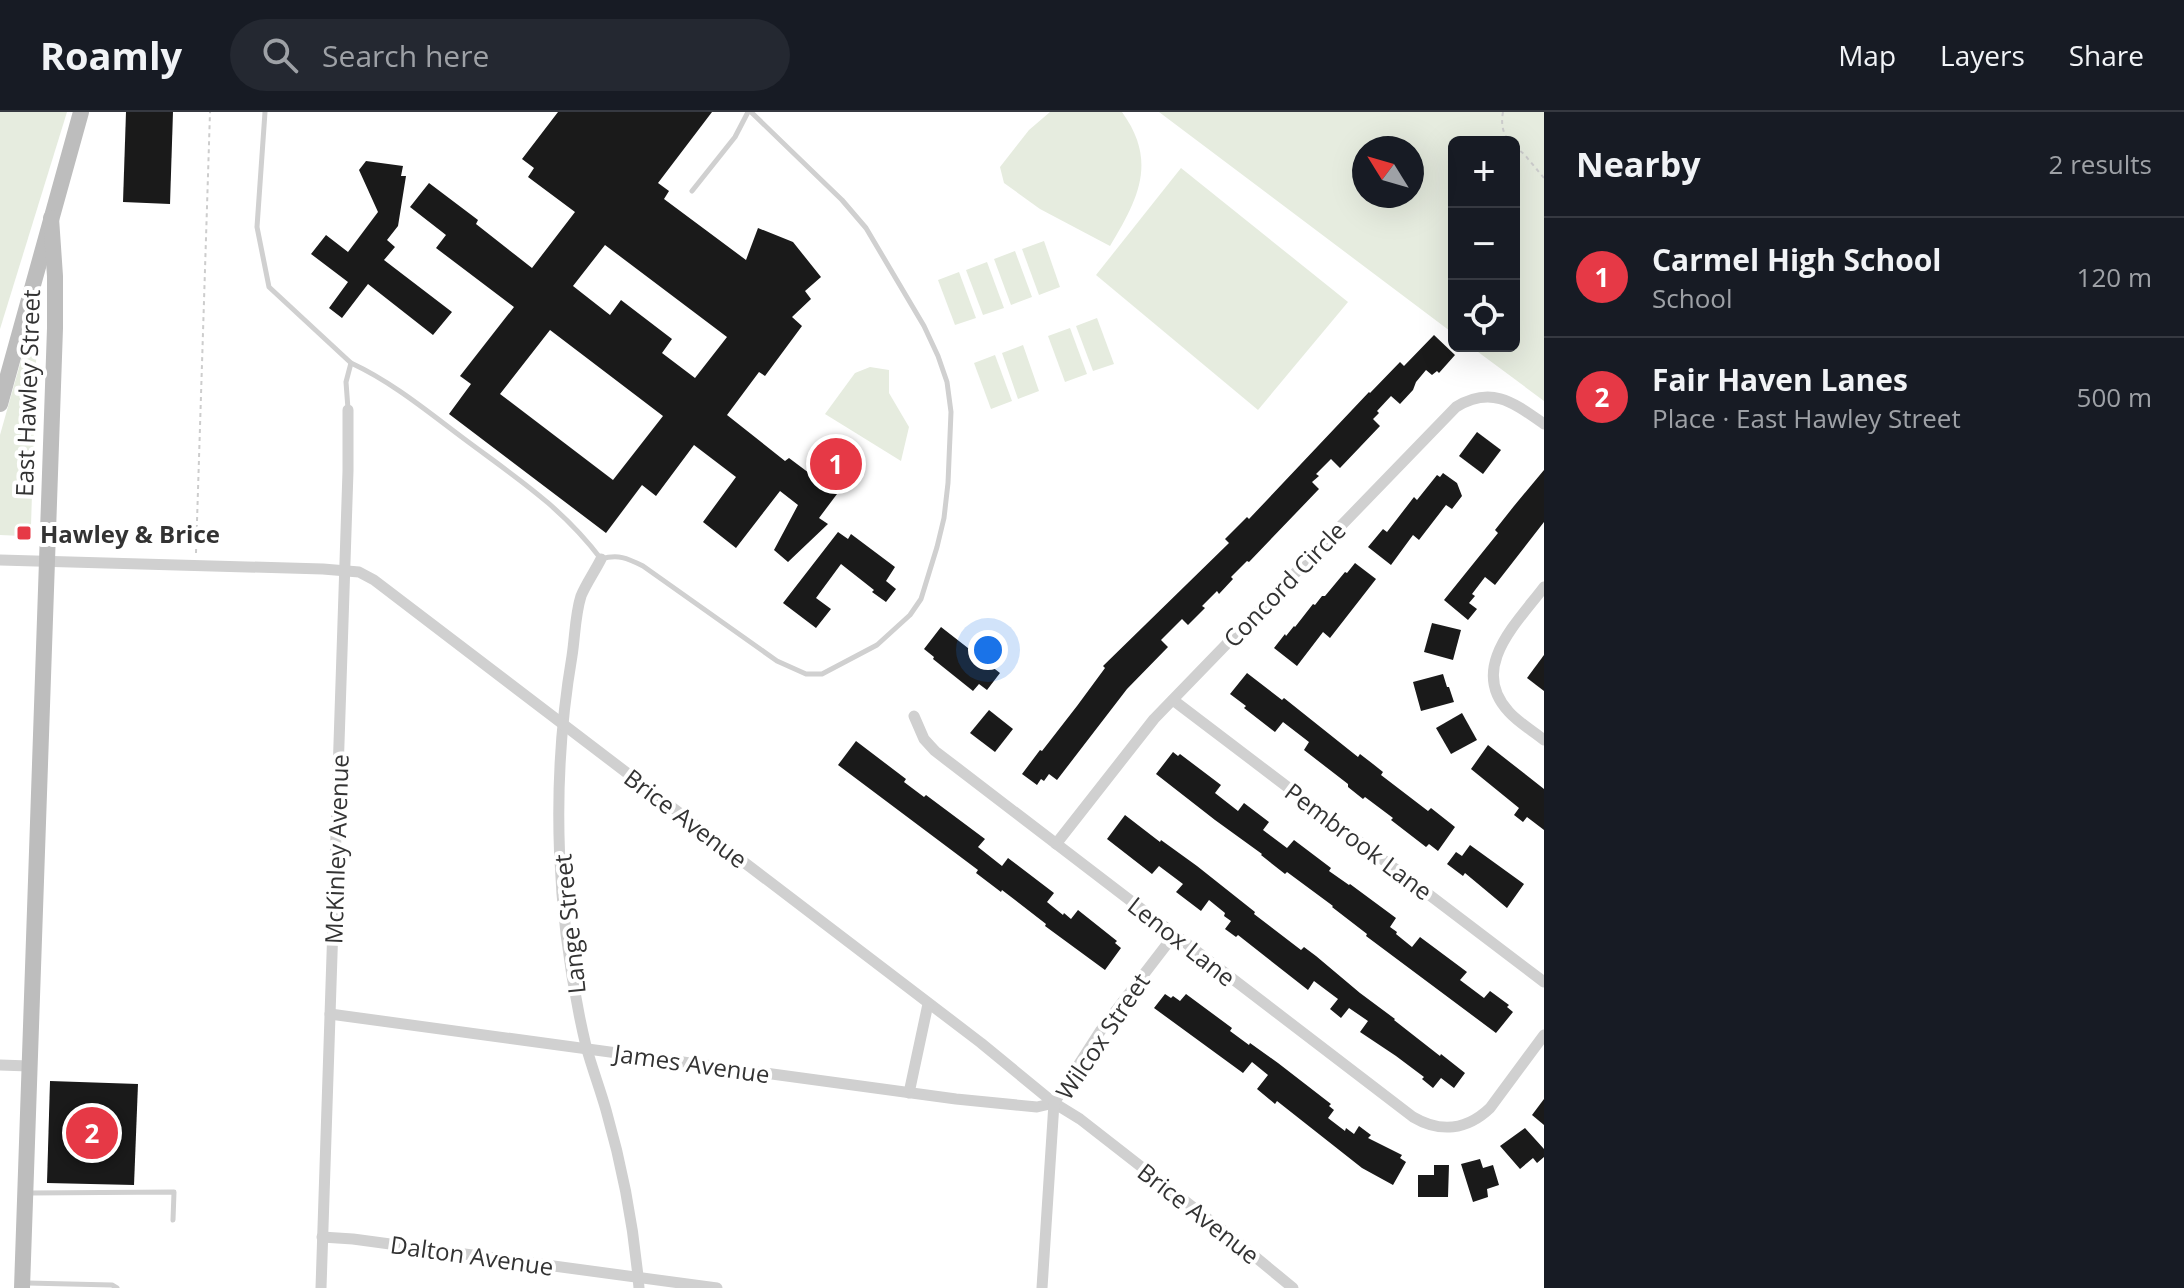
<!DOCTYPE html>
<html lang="en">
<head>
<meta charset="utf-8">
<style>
  :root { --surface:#171b24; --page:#242831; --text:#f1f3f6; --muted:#9ea1a6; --line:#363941; --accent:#e63946 }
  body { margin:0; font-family:"Open Sans",sans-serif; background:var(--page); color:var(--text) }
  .controls { position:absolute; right:24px; top:24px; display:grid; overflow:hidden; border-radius:12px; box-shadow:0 8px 32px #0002 }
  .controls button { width:72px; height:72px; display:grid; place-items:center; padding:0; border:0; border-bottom:2px solid var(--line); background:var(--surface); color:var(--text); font:40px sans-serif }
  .compass { position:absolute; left:1352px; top:24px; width:72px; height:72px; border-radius:50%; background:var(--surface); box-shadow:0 8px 32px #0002; rotate:307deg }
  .you { position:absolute; left:988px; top:538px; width:28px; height:28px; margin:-20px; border:6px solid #fff; border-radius:50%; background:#1a73e8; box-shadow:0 0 0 12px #1a73e833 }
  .badge { display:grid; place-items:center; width:52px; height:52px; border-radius:50%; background:var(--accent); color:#fff; font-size:26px; font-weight:700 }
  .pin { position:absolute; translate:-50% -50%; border:4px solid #fff; box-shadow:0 2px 8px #0006 }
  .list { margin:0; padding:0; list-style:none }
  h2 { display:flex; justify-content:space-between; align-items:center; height:104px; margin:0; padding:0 32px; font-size:34px }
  h2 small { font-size:26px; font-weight:400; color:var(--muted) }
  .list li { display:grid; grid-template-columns:52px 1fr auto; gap:24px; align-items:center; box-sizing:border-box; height:120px; padding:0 32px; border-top:2px solid var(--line) }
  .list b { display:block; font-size:30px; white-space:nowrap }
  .list p { margin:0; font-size:26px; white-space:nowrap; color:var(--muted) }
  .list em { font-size:26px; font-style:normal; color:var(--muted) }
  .icon { flex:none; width:44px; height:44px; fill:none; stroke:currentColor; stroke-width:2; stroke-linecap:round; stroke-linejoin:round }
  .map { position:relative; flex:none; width:1544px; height:1176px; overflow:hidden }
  header { display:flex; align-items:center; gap:48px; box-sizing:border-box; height:112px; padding:0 40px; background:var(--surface); border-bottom:2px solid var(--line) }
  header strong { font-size:38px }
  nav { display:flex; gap:44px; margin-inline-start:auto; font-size:28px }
  .search { width:560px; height:72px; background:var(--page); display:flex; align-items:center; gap:20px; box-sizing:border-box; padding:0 28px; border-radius:44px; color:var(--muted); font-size:30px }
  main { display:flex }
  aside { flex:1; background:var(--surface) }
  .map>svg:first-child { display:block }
  .green { fill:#e6ecdf; fill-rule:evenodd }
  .building { fill:#1a1a1a; fill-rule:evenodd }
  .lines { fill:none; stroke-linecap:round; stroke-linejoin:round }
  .path { stroke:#cdcdcd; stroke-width:2; stroke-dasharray:4 4; stroke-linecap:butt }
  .lane { stroke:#d0d0d0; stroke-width:5 }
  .street { stroke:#d0d0d0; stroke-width:11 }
  .secondary { stroke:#bdbdbd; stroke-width:16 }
  .poi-dot { fill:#e63946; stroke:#fff; stroke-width:3 }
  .labels { text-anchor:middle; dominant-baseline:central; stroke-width:8; stroke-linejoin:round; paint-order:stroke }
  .street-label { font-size:24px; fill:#333; stroke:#fff }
  .poi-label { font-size:24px; font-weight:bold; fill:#333; stroke:#fff; text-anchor:start }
</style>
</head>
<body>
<header>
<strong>Roamly</strong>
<div class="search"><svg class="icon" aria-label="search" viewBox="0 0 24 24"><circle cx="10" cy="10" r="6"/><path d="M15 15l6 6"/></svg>Search here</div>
<nav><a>Map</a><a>Layers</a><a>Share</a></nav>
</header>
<main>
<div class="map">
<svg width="1544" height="1176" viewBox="0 0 1544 1176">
  <rect width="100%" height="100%" fill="#fff"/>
  <g class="green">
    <polygon points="0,0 67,0 0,217"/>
    <path d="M1050,0H1122C1158,50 1138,87 1110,134L1040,97L1004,71L1000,55L1029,18Z"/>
    <path d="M1159,0H1544V289L1470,234H1514V30H1454V222ZM1364,36H1412V84H1364Z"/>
    <polygon points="1181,56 1348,190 1258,298 1096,163"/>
    <polygon points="1044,129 1060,175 1039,183 1022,137"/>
    <polygon points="1015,139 1032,185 1011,193 994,147"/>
    <polygon points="987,150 1004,196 983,203 966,158"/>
    <polygon points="959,160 976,206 955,213 938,168"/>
    <polygon points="38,188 31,414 22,414 22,424 0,423 0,323"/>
    <polygon points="1097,206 1114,252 1093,259 1076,214"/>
    <polygon points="1070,216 1087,262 1065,270 1048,224"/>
    <polygon points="1023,233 1039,279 1018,287 1002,241"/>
    <polygon points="995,243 1012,289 991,297 974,251"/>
    <polygon points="870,255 889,258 889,281 909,315 901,349 825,302 855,261"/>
  </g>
  <g class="building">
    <polygon points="126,0 173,0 170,92 123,90"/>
    <path d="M558,0H712L658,71L669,79L664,87L746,148L758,116L793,130L821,165L805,179L811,187L792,205L802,214L765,264L759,260L727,303L785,349L789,346L837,382L819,406L828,412L788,450L774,438L798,393L780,379L736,436L703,410L736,365L694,333L656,384L642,373L606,421L449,302L471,272L460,264L514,195L436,136L446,123L410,95L429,71L478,108L476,112L532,156L575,100L528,65L534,56L522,47ZM605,133L727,225L695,266L662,241L672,227L621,188L610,203L573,174ZM550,218L663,304L613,368L500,282Z"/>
    <polygon points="366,49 403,54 401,64 406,64 398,114 387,128 395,135 384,148 452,200 433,223 368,172 342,206 329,196 348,170 311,142 326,123 348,140 378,100 359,58"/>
    <polygon points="1434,223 1455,243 1439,261 1437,259 1432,263 1426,258 1416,270 1413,278 1400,292 1391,284 1377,299 1379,301 1373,307 1380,314 1340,356 1331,347 1316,362 1319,364 1312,370 1319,377 1249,450 1247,449 1231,465 1233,467 1219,482 1217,479 1202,494 1205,496 1188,513 1182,507 1161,528 1168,535 1127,577 1057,668 1049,662 1044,669 1041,667 1037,673 1022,662 1040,638 1042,639 1077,594 1105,556 1103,554 1229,431 1225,427 1247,405 1249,407 1369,280 1370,281 1400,250 1404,254"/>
    <polygon points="1477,320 1501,338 1483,362 1459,344"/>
    <polygon points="1544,358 1544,410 1495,473 1485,465 1472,482 1475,484 1469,491 1477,497 1468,508 1444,488 1498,421 1495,418 1514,394"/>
    <polygon points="1443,361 1457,371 1462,384 1452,397 1446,393 1419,428 1413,423 1391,453 1368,435 1383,417 1387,420 1414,385 1417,388 1437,363 1440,365"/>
    <polygon points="838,420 848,427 851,422 895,455 886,469 896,477 886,490 872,480 874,478 841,452 816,486 831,497 816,516 783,491"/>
    <polygon points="1355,451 1376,467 1330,526 1323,520 1297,554 1274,536 1285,522 1286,524 1294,514 1295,515 1313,492 1315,493 1322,484 1325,484 1345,460 1347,461"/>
    <polygon points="1432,511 1461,518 1453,548 1424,540"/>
    <polygon points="941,515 1000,561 987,578 979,572 973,579 933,547 934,545 924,537"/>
    <polygon points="1544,543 1544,579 1527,566"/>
    <polygon points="1247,561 1282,588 1284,586 1358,645 1360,642 1373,652 1383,660 1381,663 1428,699 1431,696 1455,715 1438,739 1429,732 1426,735 1391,708 1393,706 1365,685 1363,687 1348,675 1348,672 1304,638 1309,630 1283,610 1275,620 1244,596 1246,594 1230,582"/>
    <polygon points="1443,562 1447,575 1449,575 1454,590 1421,599 1413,570"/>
    <polygon points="989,598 1013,617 995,640 970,621"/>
    <polygon points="1462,601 1477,628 1451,642 1436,616"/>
    <polygon points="856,629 906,667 904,670 924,685 926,683 985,727 978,735 1002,754 1008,746 1054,781 1047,790 1063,803 1064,801 1071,807 1078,798 1117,829 1115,831 1121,836 1105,858 1045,814 1046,812 1002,778 1001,780 976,761 978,758 838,653"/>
    <polygon points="1488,633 1544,677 1544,718 1527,705 1523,710 1514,703 1519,696 1471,657"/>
    <polygon points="1173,640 1178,644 1180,642 1221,673 1215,681 1238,699 1244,691 1269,710 1263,718 1287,736 1294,728 1331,756 1329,759 1349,773 1350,772 1396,806 1390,815 1397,820 1396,822 1412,835 1420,825 1467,860 1460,868 1484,886 1490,879 1509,893 1507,895 1513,900 1496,921 1366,824 1367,822 1332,795 1333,794 1287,760 1285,762 1261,743 1262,742 1215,708 1156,662"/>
    <polygon points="1125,703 1160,730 1161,728 1197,754 1255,800 1254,802 1301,838 1304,835 1316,844 1360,881 1395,907 1394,908 1440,944 1441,942 1465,961 1454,976 1441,966 1433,976 1422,967 1424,965 1396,944 1360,920 1368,909 1349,896 1341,906 1330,897 1338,887 1314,869 1308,878 1238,823 1236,825 1225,817 1231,809 1224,804 1225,801 1209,788 1201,799 1176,780 1183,772 1159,754 1152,762 1107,727"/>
    <polygon points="1470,733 1524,772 1507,796 1465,761 1463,764 1447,752 1456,740 1462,744"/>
    <polygon points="1165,882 1171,886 1173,884 1180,889 1186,882 1232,916 1230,919 1249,933 1250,931 1278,951 1331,992 1329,994 1334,998 1328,1006 1345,1019 1346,1016 1354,1022 1359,1014 1371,1023 1368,1026 1402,1043 1400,1046 1406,1050 1393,1073 1362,1056 1277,989 1275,992 1257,977 1268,963 1252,950 1243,961 1154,896"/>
    <polygon points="50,969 138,972 134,1073 47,1071"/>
    <polygon points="1544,987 1544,1013 1532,1003"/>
    <polygon points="1525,1016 1544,1037 1544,1045 1537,1051 1533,1046 1520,1057 1500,1034"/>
    <polygon points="1480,1047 1483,1056 1493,1053 1499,1073 1487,1077 1488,1085 1473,1090 1461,1052"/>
    <polygon points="1434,1053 1449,1053 1448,1085 1418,1085 1418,1063 1434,1063"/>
  </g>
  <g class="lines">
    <g class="path">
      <path d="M1503,0C1501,11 1502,21 1510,30"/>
      <polyline points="1514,34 1524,42 1544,66"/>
      <polyline points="196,441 210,0"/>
    </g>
    <g class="lane">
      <polyline points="265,0 257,115 269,175 351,251 346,270 348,297"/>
      <polyline points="692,79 735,25 748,0"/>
      <path d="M351,251C392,270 427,299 463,326C515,365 561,394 601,447C618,442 627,446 643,454L777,549L806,562H822L877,533L910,503L921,487L937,435L944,406L948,371L951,300L947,270L938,244L924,214L866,116L842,88L751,0"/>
      <polyline points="30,1081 174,1080 173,1108"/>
      <polyline points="27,1171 112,1173 117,1176"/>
    </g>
    <g class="street">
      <path d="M601,447C595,459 586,472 581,484C575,503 575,525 572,544C550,673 556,807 586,934C592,956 600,977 606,998C623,1057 634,1115 639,1176"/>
      <polyline points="0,448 323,457 359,460 374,468 981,931 1054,991 1080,1007 1230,1124 1293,1176"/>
      <path d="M1544,475C1517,511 1468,556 1509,600C1519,611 1533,619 1544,628"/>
      <polyline points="1173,588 1544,870"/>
      <path d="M914,604L924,627L935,639L1413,1005C1440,1021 1467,1018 1490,996L1544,923"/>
      <path d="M1056,732L1154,607L1456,295C1492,273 1514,291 1544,312"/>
      <polyline points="330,902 956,987 1037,995 1054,991"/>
      <polyline points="0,953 29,954"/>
      <polyline points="909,981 928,892"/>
      <polyline points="322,1125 353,1127 717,1176"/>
      <polyline points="321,1176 348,359 348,298"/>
      <polyline points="1042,1176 1054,991 1101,918 1174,823"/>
    </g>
    <g class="secondary">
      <polyline points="0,292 81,0"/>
      <polyline points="22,1176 55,216 55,164 51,106"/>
    </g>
  </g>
  <rect class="poi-dot" x="16" y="413" width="16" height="16" rx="4"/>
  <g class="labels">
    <g class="street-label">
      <text transform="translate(27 281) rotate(-88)">East Hawley Street</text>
      <text transform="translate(1284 472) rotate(-46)">Concord Circle</text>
      <text transform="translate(686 706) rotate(37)">Brice Avenue</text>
      <text transform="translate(1359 729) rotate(37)">Pembrook Lane</text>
      <text transform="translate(336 737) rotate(-88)">McKinley Avenue</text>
      <text transform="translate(569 812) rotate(-96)">Lange Street</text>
      <text transform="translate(1182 829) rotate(38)">Lenox Lane</text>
      <text transform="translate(1102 924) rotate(-56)">Wilcox Street</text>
      <text transform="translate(692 951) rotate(8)">James Avenue</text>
      <text transform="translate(1199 1101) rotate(38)">Brice Avenue</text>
      <text transform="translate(472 1143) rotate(8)">Dalton Avenue</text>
    </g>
    <g class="poi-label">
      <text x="40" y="421">Hawley &amp; Brice</text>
    </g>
  </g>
</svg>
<div class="controls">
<button>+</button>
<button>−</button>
<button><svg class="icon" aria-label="locate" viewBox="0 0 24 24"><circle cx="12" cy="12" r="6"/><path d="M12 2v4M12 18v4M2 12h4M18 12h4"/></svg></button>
</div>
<svg class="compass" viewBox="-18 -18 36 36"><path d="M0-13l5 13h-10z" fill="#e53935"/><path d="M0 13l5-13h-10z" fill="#9ea1a6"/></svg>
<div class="you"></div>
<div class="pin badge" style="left:836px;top:352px">1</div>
<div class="pin badge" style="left:92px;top:1021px">2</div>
</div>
<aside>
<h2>Nearby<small>2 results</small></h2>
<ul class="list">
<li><span class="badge">1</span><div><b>Carmel High School</b><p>School</p></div><em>120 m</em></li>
<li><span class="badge">2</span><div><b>Fair Haven Lanes</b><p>Place · East Hawley Street</p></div><em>500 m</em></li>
</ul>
</aside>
</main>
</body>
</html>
